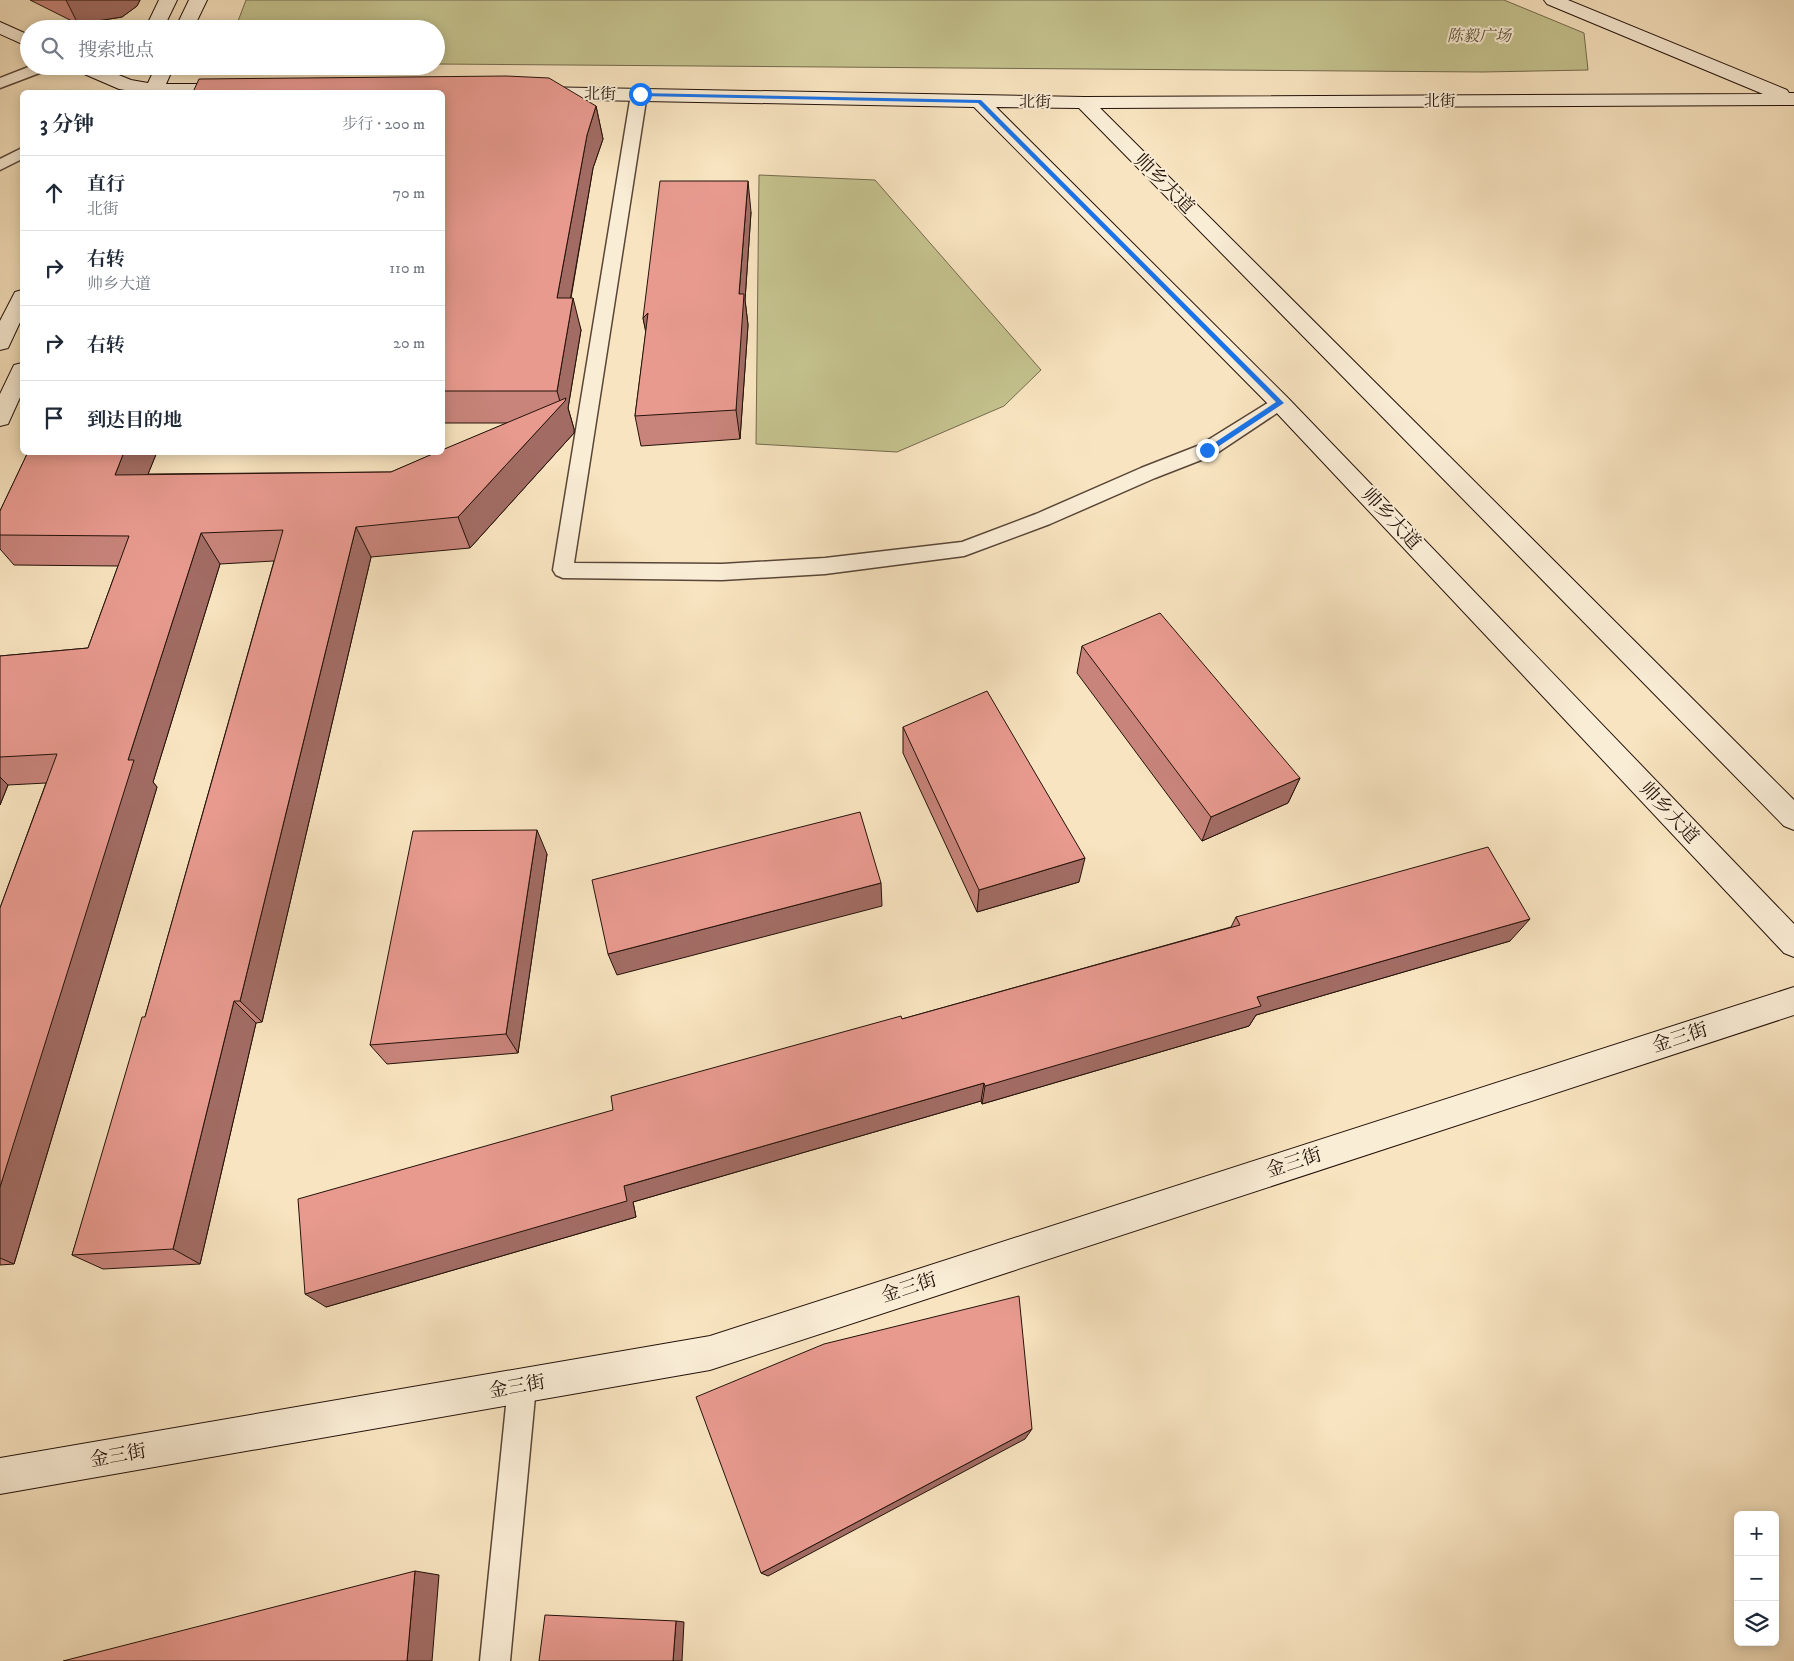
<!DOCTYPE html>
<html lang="zh">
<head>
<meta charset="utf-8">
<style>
  :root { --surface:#fff; --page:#f2f2f3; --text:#1f2937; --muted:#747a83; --line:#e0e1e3 }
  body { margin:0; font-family:"IM FELL DW Pica","Noto Serif SC",serif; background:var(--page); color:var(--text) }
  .controls { position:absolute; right:15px; bottom:15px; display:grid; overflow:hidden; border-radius:8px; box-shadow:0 2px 12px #0003 }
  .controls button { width:45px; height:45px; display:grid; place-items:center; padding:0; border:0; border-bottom:1px solid var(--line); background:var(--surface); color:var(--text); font:25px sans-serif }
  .stop { position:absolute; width:15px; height:15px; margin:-11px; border:4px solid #1a73e8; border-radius:50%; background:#fff }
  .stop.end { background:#1a73e8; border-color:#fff; box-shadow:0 1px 5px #0008 }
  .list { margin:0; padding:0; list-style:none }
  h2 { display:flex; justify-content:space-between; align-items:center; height:65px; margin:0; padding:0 20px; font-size:21px }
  h2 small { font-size:16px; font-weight:400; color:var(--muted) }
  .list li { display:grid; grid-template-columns:32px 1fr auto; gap:15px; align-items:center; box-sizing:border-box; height:75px; padding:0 20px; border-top:1px solid var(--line) }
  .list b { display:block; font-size:19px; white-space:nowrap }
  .list p { margin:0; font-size:16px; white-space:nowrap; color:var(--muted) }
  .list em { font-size:16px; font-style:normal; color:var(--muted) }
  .icon { flex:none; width:28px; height:28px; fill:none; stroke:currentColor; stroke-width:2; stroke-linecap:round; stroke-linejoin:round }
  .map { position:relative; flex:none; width:1794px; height:1661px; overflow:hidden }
  .search { position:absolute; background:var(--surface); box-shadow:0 2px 12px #0003; left:20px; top:20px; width:425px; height:55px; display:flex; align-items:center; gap:12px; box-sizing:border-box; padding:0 18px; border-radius:28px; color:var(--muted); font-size:19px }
  .panel { position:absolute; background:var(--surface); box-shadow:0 2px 12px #0003; left:20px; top:90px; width:425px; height:365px; border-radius:8px }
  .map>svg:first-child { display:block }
  .green { fill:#c4c28e; stroke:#746a4c }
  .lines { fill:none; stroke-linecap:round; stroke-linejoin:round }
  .lane-casing { stroke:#594637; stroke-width:3 }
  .secondary-casing { stroke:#241209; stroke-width:2 }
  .lane { fill:#faedd6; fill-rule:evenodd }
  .secondary { fill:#faedd6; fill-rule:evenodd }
  .wall { fill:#c8847b; stroke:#241209 }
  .shaded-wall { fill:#a26c64; stroke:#241209 }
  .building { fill:#e89a8f; stroke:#241209 }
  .route { fill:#1a73e8 }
  .labels { text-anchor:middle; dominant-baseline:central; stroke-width:4; stroke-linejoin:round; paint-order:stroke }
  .far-park-label { font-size:16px; font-style:italic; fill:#5c5038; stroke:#faedd6 }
  .far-street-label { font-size:16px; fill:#241209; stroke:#faedd6 }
  .street-label { font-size:19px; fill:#241209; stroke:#faedd6 }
</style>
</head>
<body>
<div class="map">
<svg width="1794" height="1661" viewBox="0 0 1794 1661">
  <rect width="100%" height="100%" fill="#f8e4c0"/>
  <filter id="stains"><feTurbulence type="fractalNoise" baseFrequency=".004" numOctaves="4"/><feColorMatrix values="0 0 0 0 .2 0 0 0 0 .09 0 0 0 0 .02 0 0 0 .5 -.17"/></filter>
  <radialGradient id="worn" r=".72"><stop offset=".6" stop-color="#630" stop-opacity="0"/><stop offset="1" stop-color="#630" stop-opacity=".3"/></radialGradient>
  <g class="green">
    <polygon points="246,0 1504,0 1584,33 1588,70 1483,72 436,64 436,29 235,29"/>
    <polygon points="759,175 875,180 1041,370 1004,406 897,452 756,444"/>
  </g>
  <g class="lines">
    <g class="lane-casing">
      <g id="lane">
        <polygon points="31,66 52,66 50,69 0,88 0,78"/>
        <polygon points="639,89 644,91 647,94 574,563 722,564 825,558 962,542 1036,514 1141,468 1200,445 1274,399 1280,397 1286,399 1289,403 1286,407 1214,455 1155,478 1050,524 964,556 825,574 722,580 563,578 556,575 553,570 631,94 634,91"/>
        <polygon points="22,148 22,159 0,170 0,159"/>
        <polygon points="522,1372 532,1376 536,1386 510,1661 480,1661 508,1386 512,1376"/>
      </g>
    </g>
    <g class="secondary-casing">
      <g id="secondary">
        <polygon points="159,0 177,0 163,29 145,29"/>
        <polygon points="189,0 207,0 193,29 175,29"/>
        <polygon points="1544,0 1568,0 1787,90 1789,93 1794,93 1794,105 1100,108 1794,800 1794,830 1784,826 1079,108 996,107 1288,398 1794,924 1794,957 1784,953 1272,408 974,107 538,99 531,97 529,93 531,89 538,87 1084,97 1763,94 1547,4"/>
        <polygon points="0,22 29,35 29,47 0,34"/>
        <polygon points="72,66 97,66 131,80 148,83 156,66 174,66 166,84 233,84 240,86 242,90 241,92 137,92 119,89 75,70"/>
        <polygon points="22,290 22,318 8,348 0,350 0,321 15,292"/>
        <polygon points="22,363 22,393 8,424 0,426 0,394 14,365"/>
        <polygon points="1794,987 1794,1015 710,1370 0,1494 0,1458 710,1336"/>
      </g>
    </g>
    <use href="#lane" class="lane"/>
    <use href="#secondary" class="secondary"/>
  </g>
  <g class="wall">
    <polygon points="30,0 140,0 137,6 122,17 78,24"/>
    <polygon points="442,92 596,106 603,139 593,168 571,298 581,330 568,408 574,429 574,433 470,548 371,557 262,1022 256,1023 200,1264 103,1269 72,1255 145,1017 274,561 220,564 153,782 157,787 14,1264 0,1265 0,908 46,783 8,785 0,805 0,656 88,648 118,566 14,565 0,549 0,511 28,452 157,452 148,474 391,472 507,423 442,423"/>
    <polygon points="751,212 745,300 748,325 740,439 641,446 635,416 646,331 643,318"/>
    <polygon points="1082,646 1300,778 1288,803 1202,841 1077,673"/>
    <polygon points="903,727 1079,882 977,912 903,753"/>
    <polygon points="547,854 518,1053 387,1064 370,1045"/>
    <polygon points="1236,917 1510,941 1256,1015 1249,1026 982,1104 981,1101 633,1202 636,1217 326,1307 613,1110 902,1019 1231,927"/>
  </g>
  <g class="shaded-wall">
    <polygon points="66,0 140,0 137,6 122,17 78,24"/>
    <polygon points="596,106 603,139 593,168 565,330 557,298 587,135"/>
    <polygon points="748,181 751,212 745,300 748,325 740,439 736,410 739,294"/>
    <polygon points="573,298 581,330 568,408 574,429 574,433 470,548 458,517 561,405 557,391"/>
    <polygon points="648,313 649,349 643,318"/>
    <polygon points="124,452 157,452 135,506 115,475"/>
    <polygon points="356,527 371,557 262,1022 240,1001"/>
    <polygon points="201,533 220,564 153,782 157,787 14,1264 0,1258 0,1187 128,760"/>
    <polygon points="0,777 8,785 0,805"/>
    <polygon points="1300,778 1288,803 1202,841 1211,817"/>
    <polygon points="537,830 547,854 518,1053 506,1034"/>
    <polygon points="1085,858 1079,882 977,912 979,890"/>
    <polygon points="881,883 882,906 617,975 608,954"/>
    <polygon points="1530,919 1510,941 1256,1015 1249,1026 982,1104 985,1086 1257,997"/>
    <polygon points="234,1001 256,1023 200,1264 173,1249"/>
    <polygon points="984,1083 981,1101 633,1202 636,1217 326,1307 305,1294 624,1186"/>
    <polygon points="1032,1429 1025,1439 768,1576 761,1573"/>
    <polygon points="415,1571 439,1575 432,1661 407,1661"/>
    <polygon points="676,1621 684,1622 682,1661 673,1661"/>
  </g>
  <g class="building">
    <polygon points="506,76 549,78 596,106 587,135 557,298 573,298 557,391 442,391 442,92 193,92 199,79"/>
    <polygon points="660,181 748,181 739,294 744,294 736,410 635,416 648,313 643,318"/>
    <polygon points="566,398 565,401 458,517 356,527 240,1001 234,1001 173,1249 72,1255 142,1017 145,1017 283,530 201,533 128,760 134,760 0,1187 0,908 57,754 0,757 0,656 88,648 129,536 0,535 0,511 28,452 124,452 115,475 391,472 437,452 442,452 442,450"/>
    <polygon points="1160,613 1300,778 1211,817 1082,646"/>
    <polygon points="987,691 1085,858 979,890 903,727"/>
    <polygon points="860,812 881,883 608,954 592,880"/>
    <polygon points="537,830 506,1034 370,1045 413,831"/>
    <polygon points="1488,847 1530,919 1257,997 1261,1006 985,1086 984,1083 624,1186 627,1201 305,1294 298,1199 613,1110 611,1096 901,1016 902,1019 1240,925 1236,917"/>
    <polygon points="1019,1296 1032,1429 761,1573 696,1397 824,1344"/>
    <polygon points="415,1571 407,1661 63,1661"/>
    <polygon points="545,1615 676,1621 673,1661 539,1661"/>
  </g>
  <polygon class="route" points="638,93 981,100 1284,403 1210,452 1205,452 1205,449 1276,402 978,103 640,96"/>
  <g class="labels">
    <g class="far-park-label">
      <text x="1479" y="36">陈毅广场</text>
    </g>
    <g class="far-street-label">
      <text transform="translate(600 94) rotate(1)">北街</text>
      <text x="1440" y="101">北街</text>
      <text transform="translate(1035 102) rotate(1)">北街</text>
    </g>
    <g class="street-label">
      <text transform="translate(1164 184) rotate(45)">帅乡大道</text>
      <text transform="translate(1391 519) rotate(47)">帅乡大道</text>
      <text transform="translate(1669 813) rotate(47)">帅乡大道</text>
      <text transform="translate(1680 1038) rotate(-18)">金三街</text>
      <text transform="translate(1294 1163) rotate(-18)">金三街</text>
      <text transform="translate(909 1288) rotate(-18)">金三街</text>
      <text transform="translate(517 1387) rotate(-10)">金三街</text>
      <text transform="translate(118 1456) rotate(-10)">金三街</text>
    </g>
  </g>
  <rect width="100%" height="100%" filter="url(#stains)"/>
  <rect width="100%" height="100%" fill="url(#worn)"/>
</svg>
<div class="controls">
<button>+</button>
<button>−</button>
<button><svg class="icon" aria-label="layers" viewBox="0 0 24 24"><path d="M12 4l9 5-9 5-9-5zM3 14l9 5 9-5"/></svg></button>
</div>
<div class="stop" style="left:640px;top:94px"></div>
<div class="stop end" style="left:1207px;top:450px"></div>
<div class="search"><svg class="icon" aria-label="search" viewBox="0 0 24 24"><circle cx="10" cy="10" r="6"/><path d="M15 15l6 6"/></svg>搜索地点</div>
<section class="panel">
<h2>3 分钟<small>步行 · 200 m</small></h2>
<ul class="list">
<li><svg class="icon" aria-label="ahead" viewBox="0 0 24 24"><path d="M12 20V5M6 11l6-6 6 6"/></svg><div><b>直行</b><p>北街</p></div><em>70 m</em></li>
<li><svg class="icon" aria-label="right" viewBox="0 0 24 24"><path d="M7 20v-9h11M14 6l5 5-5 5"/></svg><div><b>右转</b><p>帅乡大道</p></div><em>110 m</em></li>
<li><svg class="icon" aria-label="right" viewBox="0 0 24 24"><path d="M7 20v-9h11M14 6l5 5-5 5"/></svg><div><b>右转</b></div><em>20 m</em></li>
<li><svg class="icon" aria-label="arrive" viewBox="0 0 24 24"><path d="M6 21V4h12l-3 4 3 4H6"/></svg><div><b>到达目的地</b></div></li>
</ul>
</section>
</div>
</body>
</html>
